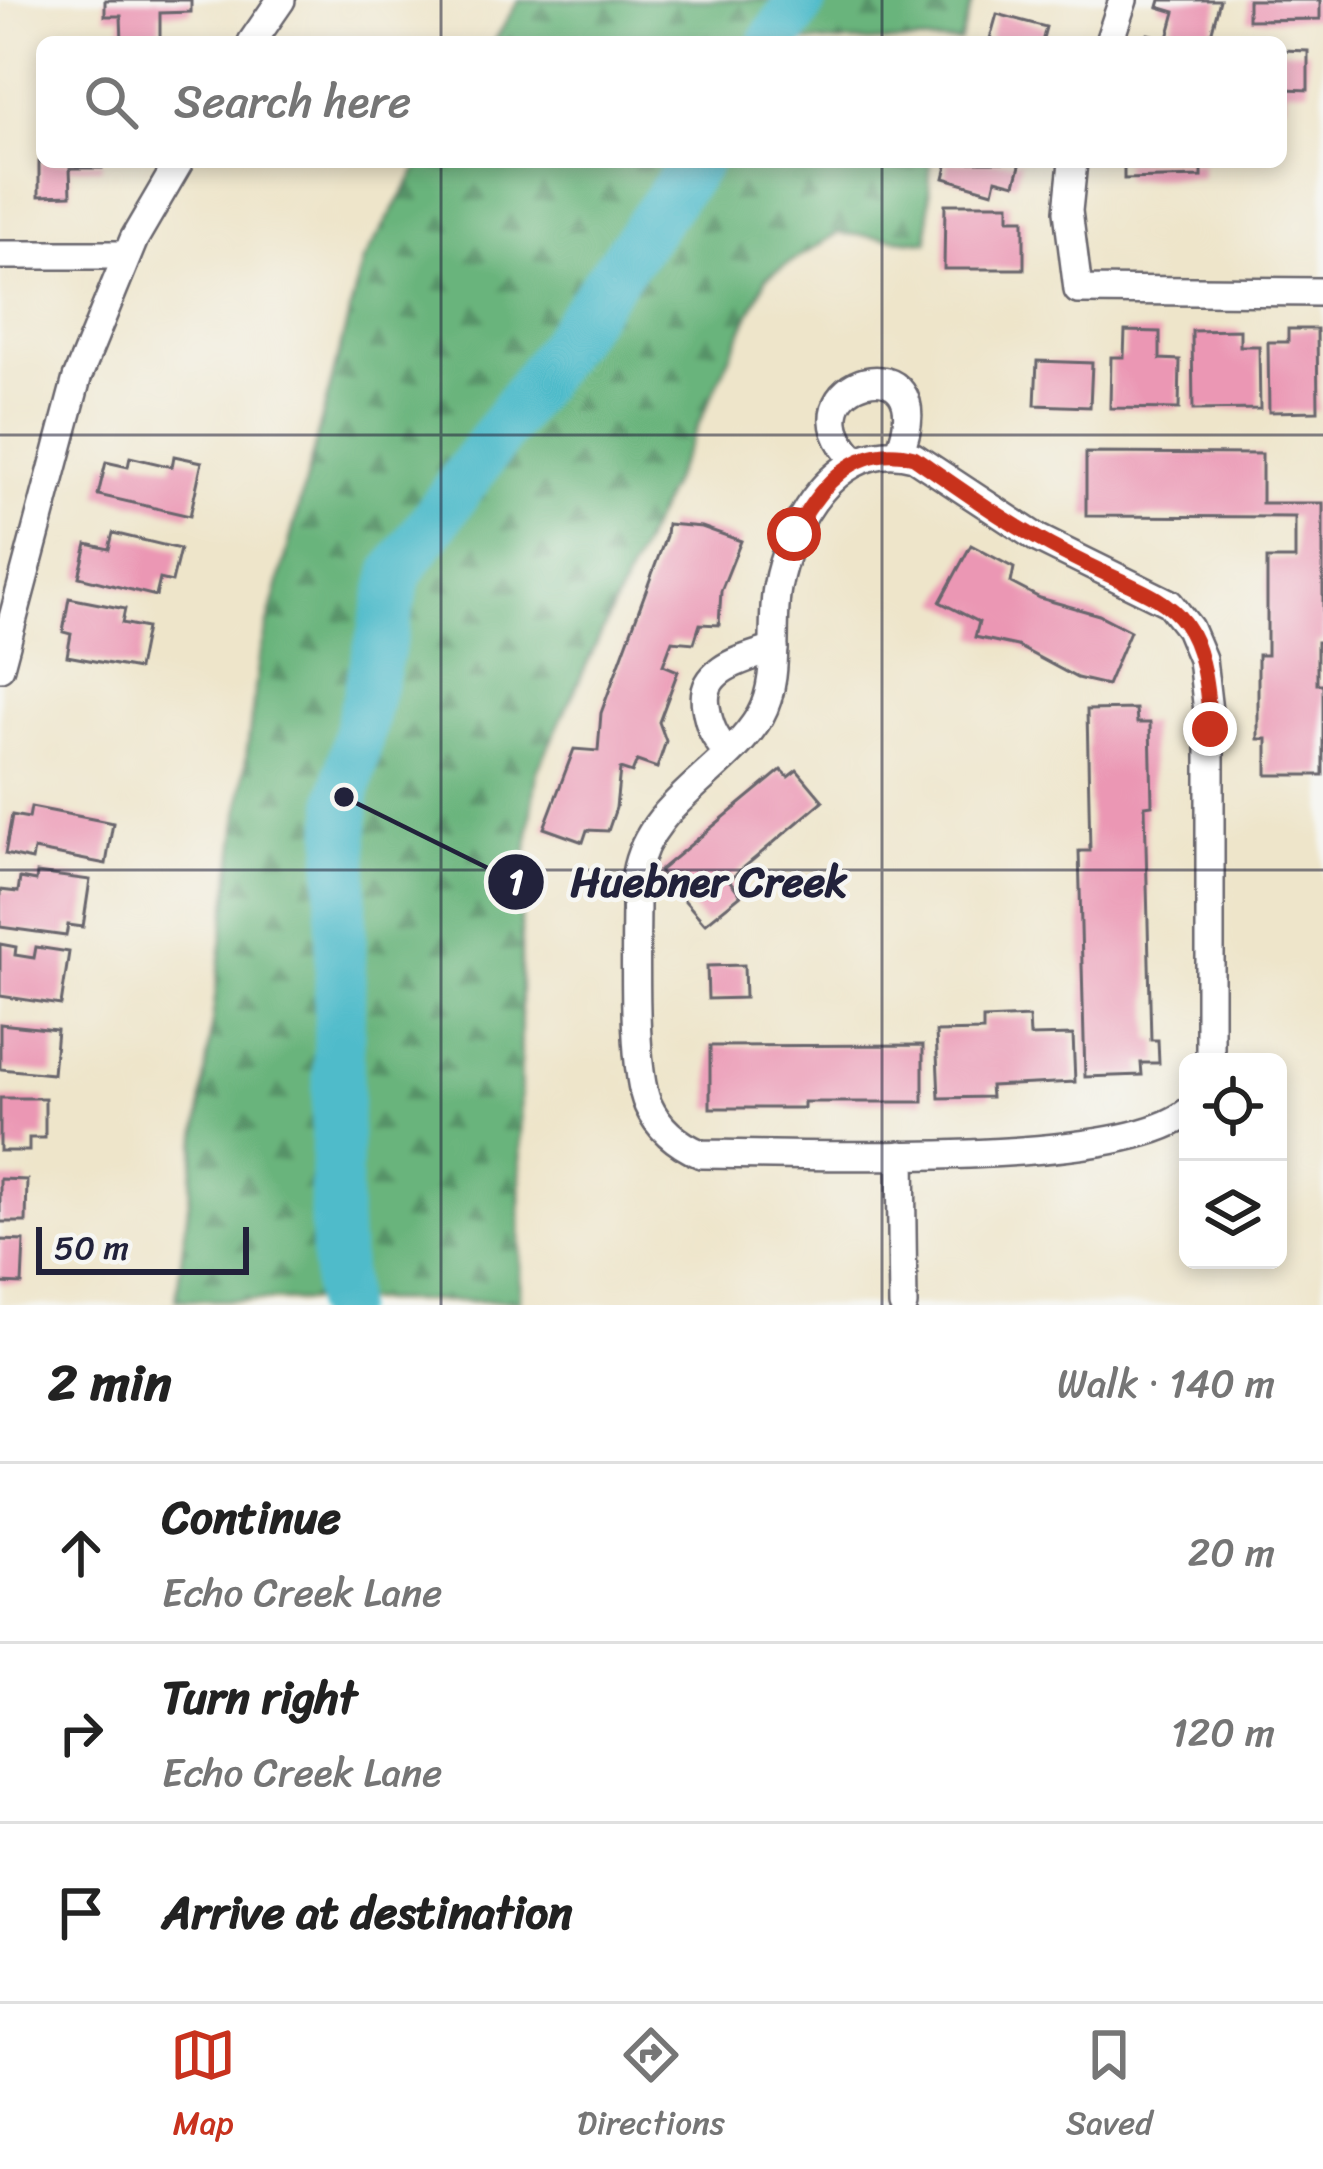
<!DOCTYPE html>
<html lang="en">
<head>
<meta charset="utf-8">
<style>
  :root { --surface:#fff; --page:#f2f2f2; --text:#222; --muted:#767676; --line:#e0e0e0; --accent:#c8321e }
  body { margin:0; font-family:Sriracha,sans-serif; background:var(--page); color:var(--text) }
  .controls { position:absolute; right:36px; bottom:36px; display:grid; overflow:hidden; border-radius:18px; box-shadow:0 6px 18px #0003 }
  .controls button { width:108px; height:108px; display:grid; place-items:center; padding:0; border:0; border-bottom:3px solid var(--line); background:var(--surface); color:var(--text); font:60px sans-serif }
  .scale { position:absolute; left:36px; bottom:30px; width:213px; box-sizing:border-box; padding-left:12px; border:6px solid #22223b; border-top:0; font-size:33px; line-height:42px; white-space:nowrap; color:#22223b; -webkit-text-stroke:9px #f6f6f2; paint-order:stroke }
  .stop { position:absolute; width:36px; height:36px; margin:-27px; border:9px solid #c8321e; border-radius:50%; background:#fff }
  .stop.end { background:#c8321e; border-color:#fff; box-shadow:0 3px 12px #0008 }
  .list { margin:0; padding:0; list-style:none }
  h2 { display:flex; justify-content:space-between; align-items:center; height:156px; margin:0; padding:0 48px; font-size:51px }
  h2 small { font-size:39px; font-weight:400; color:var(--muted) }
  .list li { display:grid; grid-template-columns:78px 1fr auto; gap:36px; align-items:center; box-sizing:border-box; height:180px; padding:0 48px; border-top:3px solid var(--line) }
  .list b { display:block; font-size:45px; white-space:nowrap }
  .list p { margin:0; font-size:39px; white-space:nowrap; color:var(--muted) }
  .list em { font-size:39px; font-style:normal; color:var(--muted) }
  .icon { flex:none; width:66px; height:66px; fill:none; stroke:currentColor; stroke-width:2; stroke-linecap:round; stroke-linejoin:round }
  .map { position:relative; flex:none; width:1323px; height:1305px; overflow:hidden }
  .search { position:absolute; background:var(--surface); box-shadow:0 6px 18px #0003; left:36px; right:36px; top:36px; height:132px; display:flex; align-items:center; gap:30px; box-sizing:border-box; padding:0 42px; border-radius:18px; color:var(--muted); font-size:45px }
  .sheet { height:696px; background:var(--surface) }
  nav { display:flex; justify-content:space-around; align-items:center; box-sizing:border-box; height:168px; border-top:3px solid var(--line); background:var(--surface); font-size:33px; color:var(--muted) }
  nav a { display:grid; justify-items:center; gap:6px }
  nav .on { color:var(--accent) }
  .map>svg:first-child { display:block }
  .forest { fill:url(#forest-firs); stroke:#466b5c; stroke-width:3 }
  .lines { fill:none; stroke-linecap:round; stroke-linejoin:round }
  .river { stroke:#4fbbca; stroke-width:51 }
  .building { fill:#eb97b4 }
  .street-casing { stroke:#69666d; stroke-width:32 }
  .street { stroke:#fff; stroke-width:27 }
  .route { stroke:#c8321e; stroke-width:15 }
  .grid { fill:none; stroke:#22223b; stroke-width:3; stroke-opacity:0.55 }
  .leader { fill:none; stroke:#22223b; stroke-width:4.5 }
  .callout-dot { fill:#22223b; stroke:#f6f6f2; stroke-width:4.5 }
  .mark-label { font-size:36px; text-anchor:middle; font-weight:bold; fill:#fff }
  .callout-label { font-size:42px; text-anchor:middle; font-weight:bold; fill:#22223b; stroke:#f6f6f2; stroke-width:9; stroke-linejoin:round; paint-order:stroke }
</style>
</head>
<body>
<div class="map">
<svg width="1323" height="1305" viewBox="0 0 1323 1305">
  <defs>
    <pattern id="forest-firs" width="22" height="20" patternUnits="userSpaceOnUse" patternTransform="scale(3)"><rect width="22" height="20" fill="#69b47c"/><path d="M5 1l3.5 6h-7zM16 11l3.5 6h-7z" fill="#569267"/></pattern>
  </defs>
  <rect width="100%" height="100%" fill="#f6f6f2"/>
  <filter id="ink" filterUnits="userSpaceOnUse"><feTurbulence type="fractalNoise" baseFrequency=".00833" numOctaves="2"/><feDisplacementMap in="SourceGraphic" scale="24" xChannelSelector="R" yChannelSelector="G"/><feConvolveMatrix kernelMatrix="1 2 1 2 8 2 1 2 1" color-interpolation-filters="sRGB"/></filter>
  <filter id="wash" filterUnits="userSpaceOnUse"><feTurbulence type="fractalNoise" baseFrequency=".004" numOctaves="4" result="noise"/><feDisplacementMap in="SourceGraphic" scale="48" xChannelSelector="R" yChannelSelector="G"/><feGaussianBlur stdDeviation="2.7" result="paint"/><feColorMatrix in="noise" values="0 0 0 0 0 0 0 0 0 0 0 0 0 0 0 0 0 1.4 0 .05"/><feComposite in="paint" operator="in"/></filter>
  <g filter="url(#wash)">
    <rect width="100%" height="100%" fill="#eee5ca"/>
    <g class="forest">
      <polygon points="519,0 973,0 960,42 494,42"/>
      <polygon points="422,162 930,162 928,242 838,233 767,277 537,771 521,896 520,1301 176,1300 259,659 363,261"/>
    </g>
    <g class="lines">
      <g class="river">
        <polyline points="774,42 802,0"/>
        <polyline points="339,1305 335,1217 344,797 397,572 696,162"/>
      </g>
    </g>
    <g id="blocks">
      <g class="building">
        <polygon points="105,0 191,0 191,12 160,13 160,42 122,42 121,16 105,16"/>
        <polygon points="1160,0 1220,0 1209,42 1146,42 1148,34 1168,38 1175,12 1158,7"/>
        <polygon points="1248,0 1320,0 1320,19 1248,20"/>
        <polygon points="997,14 1046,27 1042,42 989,42"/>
        <polygon points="1281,50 1308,51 1308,90 1286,89 1286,105 1281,105"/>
        <polygon points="39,162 102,162 102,168 70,168 71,195 39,196"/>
        <polygon points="948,162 1021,162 1015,184 996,179 993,192 944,178"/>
        <polygon points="1124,162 1202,162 1202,177 1124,179"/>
        <polygon points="945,204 1009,204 1009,219 1024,219 1024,269 944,269"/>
        <polygon points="1288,329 1317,329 1318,411 1269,412 1268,342 1288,342"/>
        <polygon points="1240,330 1240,346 1259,346 1260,409 1193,410 1192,331"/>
        <polygon points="1125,331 1160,332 1160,359 1180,360 1179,409 1110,408 1111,357 1124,357"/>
        <polygon points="1037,361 1092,363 1090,407 1035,405"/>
        <polygon points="1086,453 1262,454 1262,503 1323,503 1323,642 1317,642 1317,684 1323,684 1323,775 1267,775 1267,739 1258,739 1258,655 1267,655 1267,559 1295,559 1295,517 1086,516"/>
        <polygon points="174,456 202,462 190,516 98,495 106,462 128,467 130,457 172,467"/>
        <polygon points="667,524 702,527 741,541 721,591 719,625 700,624 694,643 672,641 663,665 678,671 659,722 666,741 657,768 637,761 632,773 620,769 616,808 608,831 587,830 583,842 544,828 574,749 598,751 601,713 666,536"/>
        <polygon points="113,533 180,549 172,582 160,579 156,596 79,577 87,544 109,549"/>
        <polygon points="971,545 1014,568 1011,583 1040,598 1099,615 1130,631 1107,685 1077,678 1017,646 975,637 979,622 940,602"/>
        <polygon points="69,598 125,609 122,623 146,628 138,669 67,656 71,634 63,632"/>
        <polygon points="1136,709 1137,723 1150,723 1152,805 1145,806 1151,1040 1158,1040 1159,1063 1141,1063 1142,1075 1085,1077 1079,851 1090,851 1087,710"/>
        <polygon points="781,770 788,777 797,770 823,801 729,880 741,895 705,924 659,871"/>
        <polygon points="31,807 113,823 106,864 34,850 32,860 5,854 12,815 29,818"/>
        <polygon points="37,873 90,880 83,927 68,925 66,936 0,927 0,890 18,892 20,878 36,881"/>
        <polygon points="0,944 16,947 15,955 34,958 36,947 69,952 61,1005 0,996"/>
        <polygon points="744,965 745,998 708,999 707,966"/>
        <polygon points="1029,1017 1030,1036 1073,1035 1075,1082 990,1086 991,1097 939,1098 936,1032 983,1031 983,1019"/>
        <polygon points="0,1024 57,1030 53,1074 0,1069"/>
        <polygon points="923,1045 923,1102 804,1102 804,1108 710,1108 710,1046"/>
        <polygon points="0,1098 45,1098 45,1138 29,1138 29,1151 0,1151"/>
        <polygon points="0,1179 27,1180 26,1222 0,1222"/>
        <polygon points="0,1240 24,1241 22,1284 0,1283"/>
      </g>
    </g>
  </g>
  <g filter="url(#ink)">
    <use href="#blocks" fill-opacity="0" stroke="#69666d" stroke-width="3"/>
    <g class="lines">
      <g class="street-casing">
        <g id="street">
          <polyline points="252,42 281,0"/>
          <polyline points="1109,42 1123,0"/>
          <polyline points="1073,162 1068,211 1078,290 1323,292"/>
          <polyline points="0,255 127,255"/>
          <path d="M855,460C776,381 947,333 899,453"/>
          <polyline points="0,667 77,378 134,239 179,162"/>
          <path d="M727,752C714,737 709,726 706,707C699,668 744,659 774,649"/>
          <path d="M1188,1112C1117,1169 801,1154 701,1154C677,1144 659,1129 648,1105C630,1066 637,925 636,874C648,803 726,773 760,716C781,679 770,628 777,588C788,524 838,436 914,457L1037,538L1169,603L1189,628L1202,659L1210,729V1062"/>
          <polyline points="901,1155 903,1305"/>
        </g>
      </g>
      <use href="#street" class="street"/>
    </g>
  </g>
  <g class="lines" filter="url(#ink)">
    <path class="route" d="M794,534C818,488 855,441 914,457C963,491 1011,526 1064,553C1168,608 1202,592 1210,729"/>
  </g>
  <path class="grid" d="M441,0V42M882,0V42M441,162V1305M882,162V1305M0,435H1323M0,870H1323"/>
  <path class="leader" d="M344 797L516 882"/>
  <g class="callout-dot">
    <circle cx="344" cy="797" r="12"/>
    <circle cx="516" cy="882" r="30"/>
  </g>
  <g class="mark-label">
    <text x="516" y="894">1</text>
  </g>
  <g class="callout-label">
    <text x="709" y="896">Huebner Creek</text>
  </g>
</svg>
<div class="controls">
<button><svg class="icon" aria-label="locate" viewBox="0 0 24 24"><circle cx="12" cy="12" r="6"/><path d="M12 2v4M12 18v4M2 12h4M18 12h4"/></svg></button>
<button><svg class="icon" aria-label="layers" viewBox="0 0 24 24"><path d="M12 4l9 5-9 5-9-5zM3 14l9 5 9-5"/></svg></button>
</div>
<div class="scale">50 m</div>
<div class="stop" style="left:794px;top:534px"></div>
<div class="stop end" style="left:1210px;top:729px"></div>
<div class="search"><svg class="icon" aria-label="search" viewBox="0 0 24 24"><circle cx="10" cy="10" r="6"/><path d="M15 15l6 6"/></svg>Search here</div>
</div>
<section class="sheet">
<h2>2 min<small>Walk · 140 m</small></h2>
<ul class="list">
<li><svg class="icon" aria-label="ahead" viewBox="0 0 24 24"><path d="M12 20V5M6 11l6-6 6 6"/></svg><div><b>Continue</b><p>Echo Creek Lane</p></div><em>20 m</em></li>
<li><svg class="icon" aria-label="right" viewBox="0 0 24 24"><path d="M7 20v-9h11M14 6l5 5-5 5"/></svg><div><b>Turn right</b><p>Echo Creek Lane</p></div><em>120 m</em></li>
<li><svg class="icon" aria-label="arrive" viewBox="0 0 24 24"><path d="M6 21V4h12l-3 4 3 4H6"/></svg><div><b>Arrive at destination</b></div></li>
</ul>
</section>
<nav>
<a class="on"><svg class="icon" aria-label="map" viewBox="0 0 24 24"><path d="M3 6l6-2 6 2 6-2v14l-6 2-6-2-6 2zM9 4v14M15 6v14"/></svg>Map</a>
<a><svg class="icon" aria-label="directions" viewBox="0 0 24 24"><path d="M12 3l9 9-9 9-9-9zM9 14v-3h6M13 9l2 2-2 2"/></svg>Directions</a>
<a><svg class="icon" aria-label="saved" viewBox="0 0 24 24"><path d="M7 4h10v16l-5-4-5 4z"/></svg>Saved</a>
</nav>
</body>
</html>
